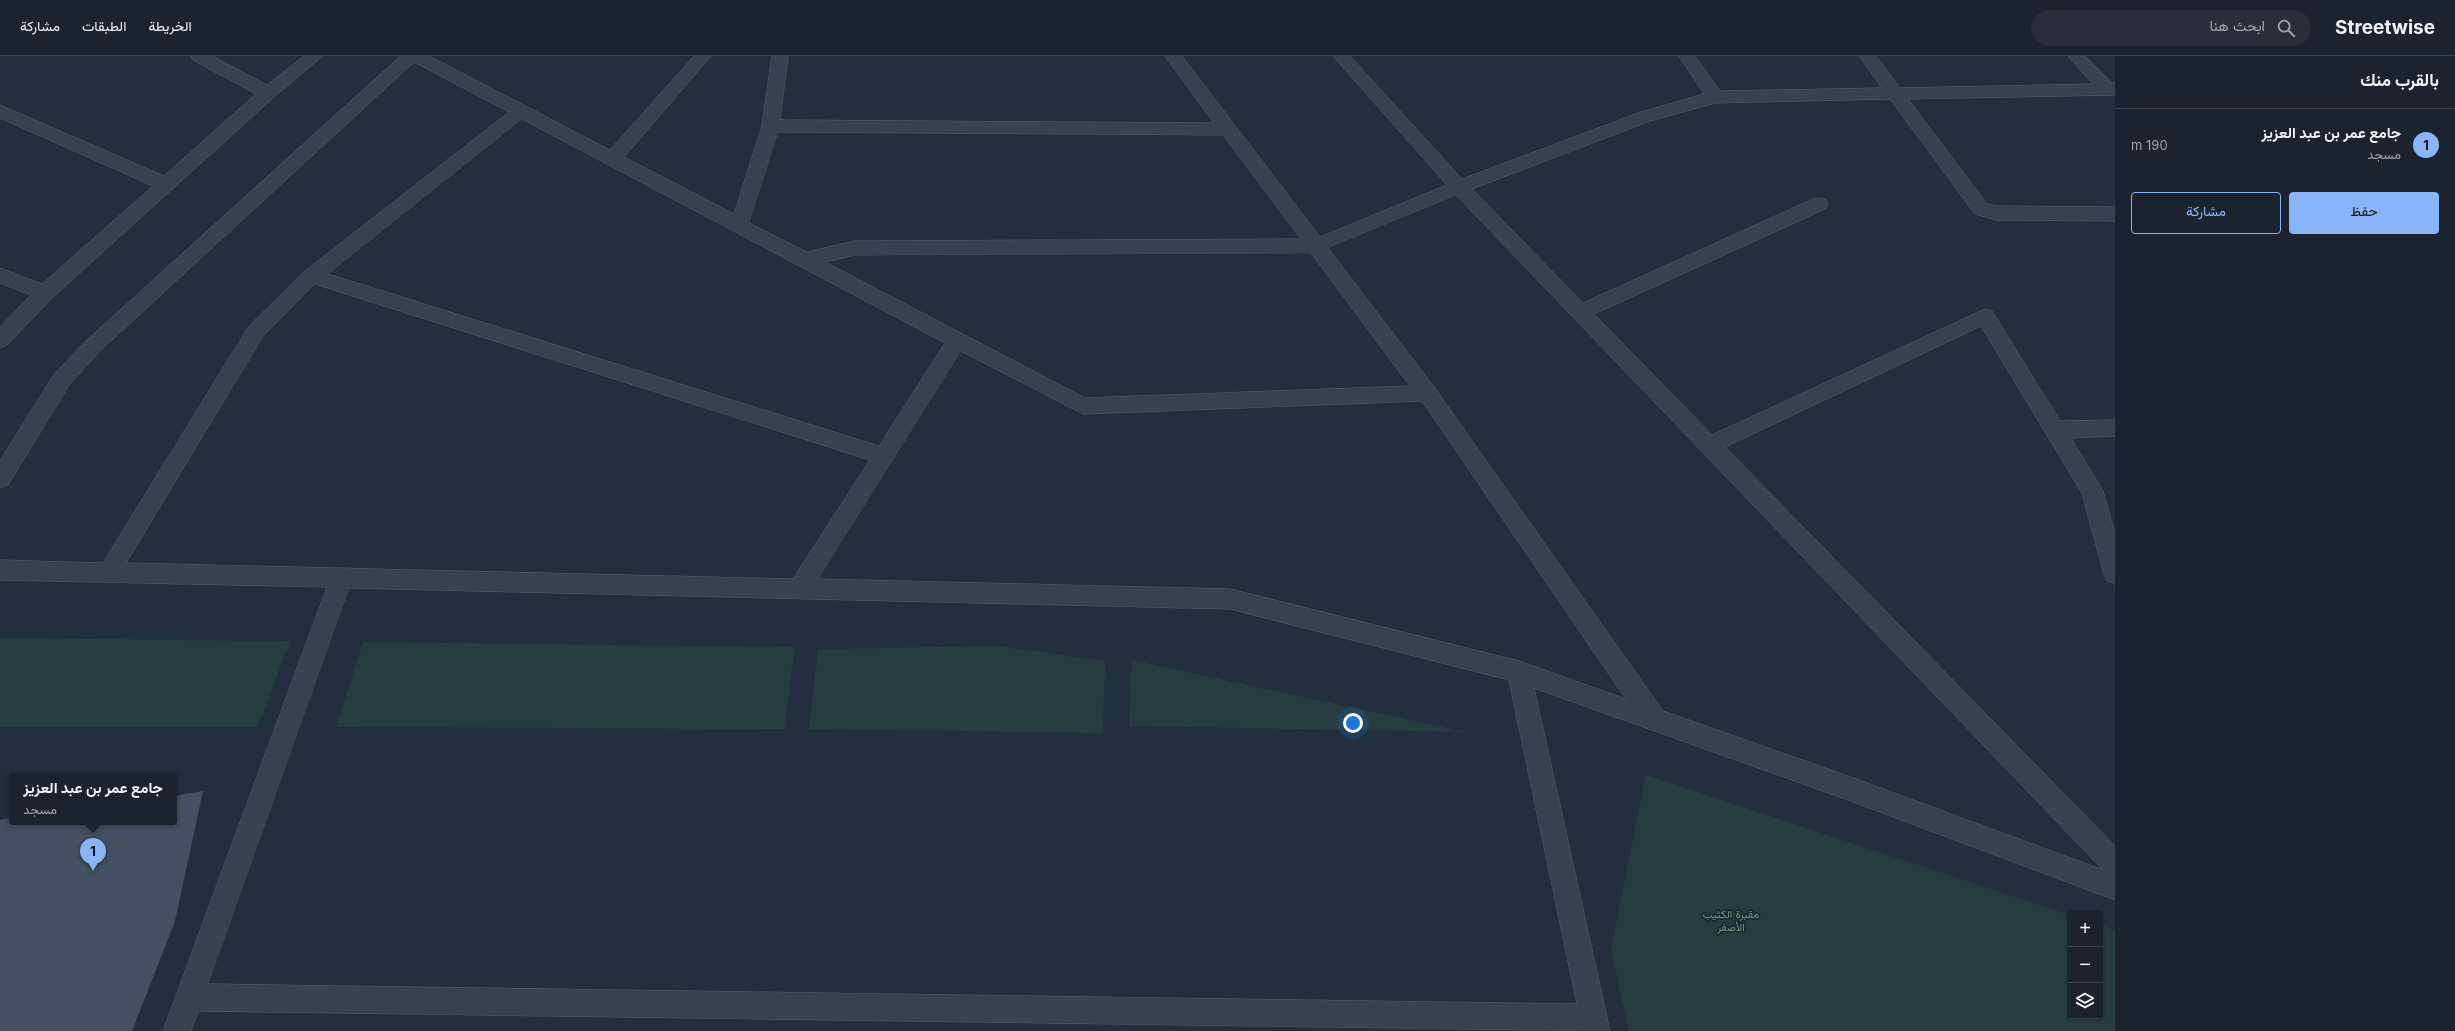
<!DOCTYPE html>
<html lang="ar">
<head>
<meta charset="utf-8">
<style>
  :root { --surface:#1b232e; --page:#282f3a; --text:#f1f3f6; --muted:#a0a4aa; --line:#39404a; --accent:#8ab4f8 }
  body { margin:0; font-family:Inter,Vazirmatn,sans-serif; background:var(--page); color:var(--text); direction:rtl }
  .controls { position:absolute; right:12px; bottom:12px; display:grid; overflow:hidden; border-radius:4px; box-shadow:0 1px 3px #0004 }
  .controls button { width:36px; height:36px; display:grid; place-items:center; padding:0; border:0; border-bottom:1px solid var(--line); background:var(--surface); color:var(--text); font:20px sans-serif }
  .you { position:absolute; left:1353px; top:667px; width:14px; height:14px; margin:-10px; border:3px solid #fff; border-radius:50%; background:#1a73e8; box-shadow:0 0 0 6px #1a73e833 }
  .badge { display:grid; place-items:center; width:26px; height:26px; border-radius:50%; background:var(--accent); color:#111; font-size:13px; font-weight:700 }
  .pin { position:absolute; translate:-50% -33px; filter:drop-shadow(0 1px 2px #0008) }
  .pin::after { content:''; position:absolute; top:21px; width:14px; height:12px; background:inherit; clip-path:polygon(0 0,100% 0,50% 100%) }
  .popup { position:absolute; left:9px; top:717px; width:168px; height:52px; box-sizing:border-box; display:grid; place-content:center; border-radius:4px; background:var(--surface); filter:drop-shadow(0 1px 3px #0005); font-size:13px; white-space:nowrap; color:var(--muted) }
  .popup b { font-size:15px; color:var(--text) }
  .popup::after { content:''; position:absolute; left:50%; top:100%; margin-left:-8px; border:8px solid transparent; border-top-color:var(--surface) }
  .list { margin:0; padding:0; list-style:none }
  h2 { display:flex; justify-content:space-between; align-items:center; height:52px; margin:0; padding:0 16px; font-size:17px }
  h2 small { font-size:13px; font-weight:400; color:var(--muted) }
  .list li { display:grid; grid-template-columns:26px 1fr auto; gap:12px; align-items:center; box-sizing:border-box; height:72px; padding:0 16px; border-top:1px solid var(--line) }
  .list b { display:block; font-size:15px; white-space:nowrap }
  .list p { margin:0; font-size:13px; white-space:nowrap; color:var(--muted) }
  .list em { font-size:13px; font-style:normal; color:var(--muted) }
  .actions { display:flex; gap:8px; padding:12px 16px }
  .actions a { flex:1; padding:9px 0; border:1px solid var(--accent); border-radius:4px; text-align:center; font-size:14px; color:var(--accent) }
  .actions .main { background:var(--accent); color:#111 }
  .icon { flex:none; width:22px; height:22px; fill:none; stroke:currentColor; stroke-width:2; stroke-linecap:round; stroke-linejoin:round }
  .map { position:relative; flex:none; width:2115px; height:975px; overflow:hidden; direction:ltr }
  header { display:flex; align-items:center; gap:24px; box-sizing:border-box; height:56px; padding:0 20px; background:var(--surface); border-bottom:1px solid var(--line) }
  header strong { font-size:19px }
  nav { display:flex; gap:22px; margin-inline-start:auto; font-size:14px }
  .search { width:280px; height:36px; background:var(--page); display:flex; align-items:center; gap:10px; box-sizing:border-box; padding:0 14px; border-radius:22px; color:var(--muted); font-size:15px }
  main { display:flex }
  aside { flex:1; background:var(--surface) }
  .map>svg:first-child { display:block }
  .green { fill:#263c3f }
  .building { fill:#455162 }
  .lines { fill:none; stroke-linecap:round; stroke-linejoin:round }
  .minor-casing { stroke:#565f6c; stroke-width:1 }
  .minor { fill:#38414e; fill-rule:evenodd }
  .labels { text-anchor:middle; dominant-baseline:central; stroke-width:3.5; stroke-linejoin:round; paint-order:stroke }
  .park-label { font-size:11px; fill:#6b9a76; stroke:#1d2633 }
</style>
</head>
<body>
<header>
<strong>Streetwise</strong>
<div class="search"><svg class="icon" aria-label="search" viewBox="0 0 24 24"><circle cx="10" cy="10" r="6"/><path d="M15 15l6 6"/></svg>ابحث هنا</div>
<nav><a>الخريطة</a><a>الطبقات</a><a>مشاركة</a></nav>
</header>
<main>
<aside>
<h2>بالقرب منك<small></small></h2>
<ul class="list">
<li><span class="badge">1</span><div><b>جامع عمر بن عبد العزيز</b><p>مسجد</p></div><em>190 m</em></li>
</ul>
<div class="actions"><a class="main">حفظ</a><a>مشاركة</a></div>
</aside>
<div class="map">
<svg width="2115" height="975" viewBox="0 0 2115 975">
  <rect width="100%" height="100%" fill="#242f3e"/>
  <g class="green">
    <polygon points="0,582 290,585 258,671 0,671"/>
    <polygon points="363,586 795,591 784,673 336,671"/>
    <polygon points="999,590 1105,605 1103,677 809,673 818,593"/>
    <polygon points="1132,604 1466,676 1129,670"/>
    <polygon points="1646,719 2070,859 2070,960 2100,960 2100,869 2115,874 2115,975 1629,975 1611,894"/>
  </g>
  <polygon class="building" points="203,735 175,865 132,975 0,975 0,764 12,762 12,766 174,766 174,740"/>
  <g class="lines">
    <g class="minor-casing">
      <g id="minor">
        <polygon points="191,0 212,0 267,29 304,0 323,0 274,41 52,242 7,289 0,292 0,271 31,239 0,227 0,212 42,228 153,130 0,62 0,49 164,120 256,38 193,4"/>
        <path d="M401,0H429L610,94L694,0H711L624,101L734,158L762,70L772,0H788L780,64L1214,67L1165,0H1182L1320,181L1447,129L1333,0H1350L1462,123L1638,57L1704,38L1679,0H1695L1720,35L1882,32L1859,0H1876L1900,32L2093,28L2068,0H2085L2112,27H2115V39L1908,43L1987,148L1997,150L2115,151V165L1997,164L1975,158L1890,43L1715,47L1650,65L1472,133L1583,247L1813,143L1819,142L1825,143L1828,148L1825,153L1594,258L1712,379L1985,253L1992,255L2060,365L2115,364V380L2071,382L2103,435L2115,478V528L2107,525L2104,518L2082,437L1981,270L1725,391L2115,790V844L1848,744L1534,632L1610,975L198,955L191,975H163L327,531L0,524V504L103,507L249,270L305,215L509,56L414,6L101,294L69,329L8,429L0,432V405L55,317L87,284ZM522,63L945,287L879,390L328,218ZM778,76L1223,79L1301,183L855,185L807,196L749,167ZM1456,139L2103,814L1848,720L1663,655L1434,331L1328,192ZM1311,197L1410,330L1085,342L825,206L855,199ZM315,228L870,404L793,523L126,507L263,280ZM961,295L1083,358L1422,345L1626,643L1519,605L1230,533L818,523ZM349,532L1230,553L1509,624L1577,948L208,928Z"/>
      </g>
    </g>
    <use href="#minor" class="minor"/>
  </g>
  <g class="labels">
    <g class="park-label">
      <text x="1731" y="858">مقبرة الكثيب<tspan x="1731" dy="13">الأصفر</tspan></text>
    </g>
  </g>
</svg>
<div class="controls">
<button>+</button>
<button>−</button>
<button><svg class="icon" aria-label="layers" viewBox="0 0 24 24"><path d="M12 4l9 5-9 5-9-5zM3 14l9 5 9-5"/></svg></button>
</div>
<div class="you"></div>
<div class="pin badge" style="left:93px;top:815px">1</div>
<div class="popup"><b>جامع عمر بن عبد العزيز</b>مسجد</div>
</div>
</main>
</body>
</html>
